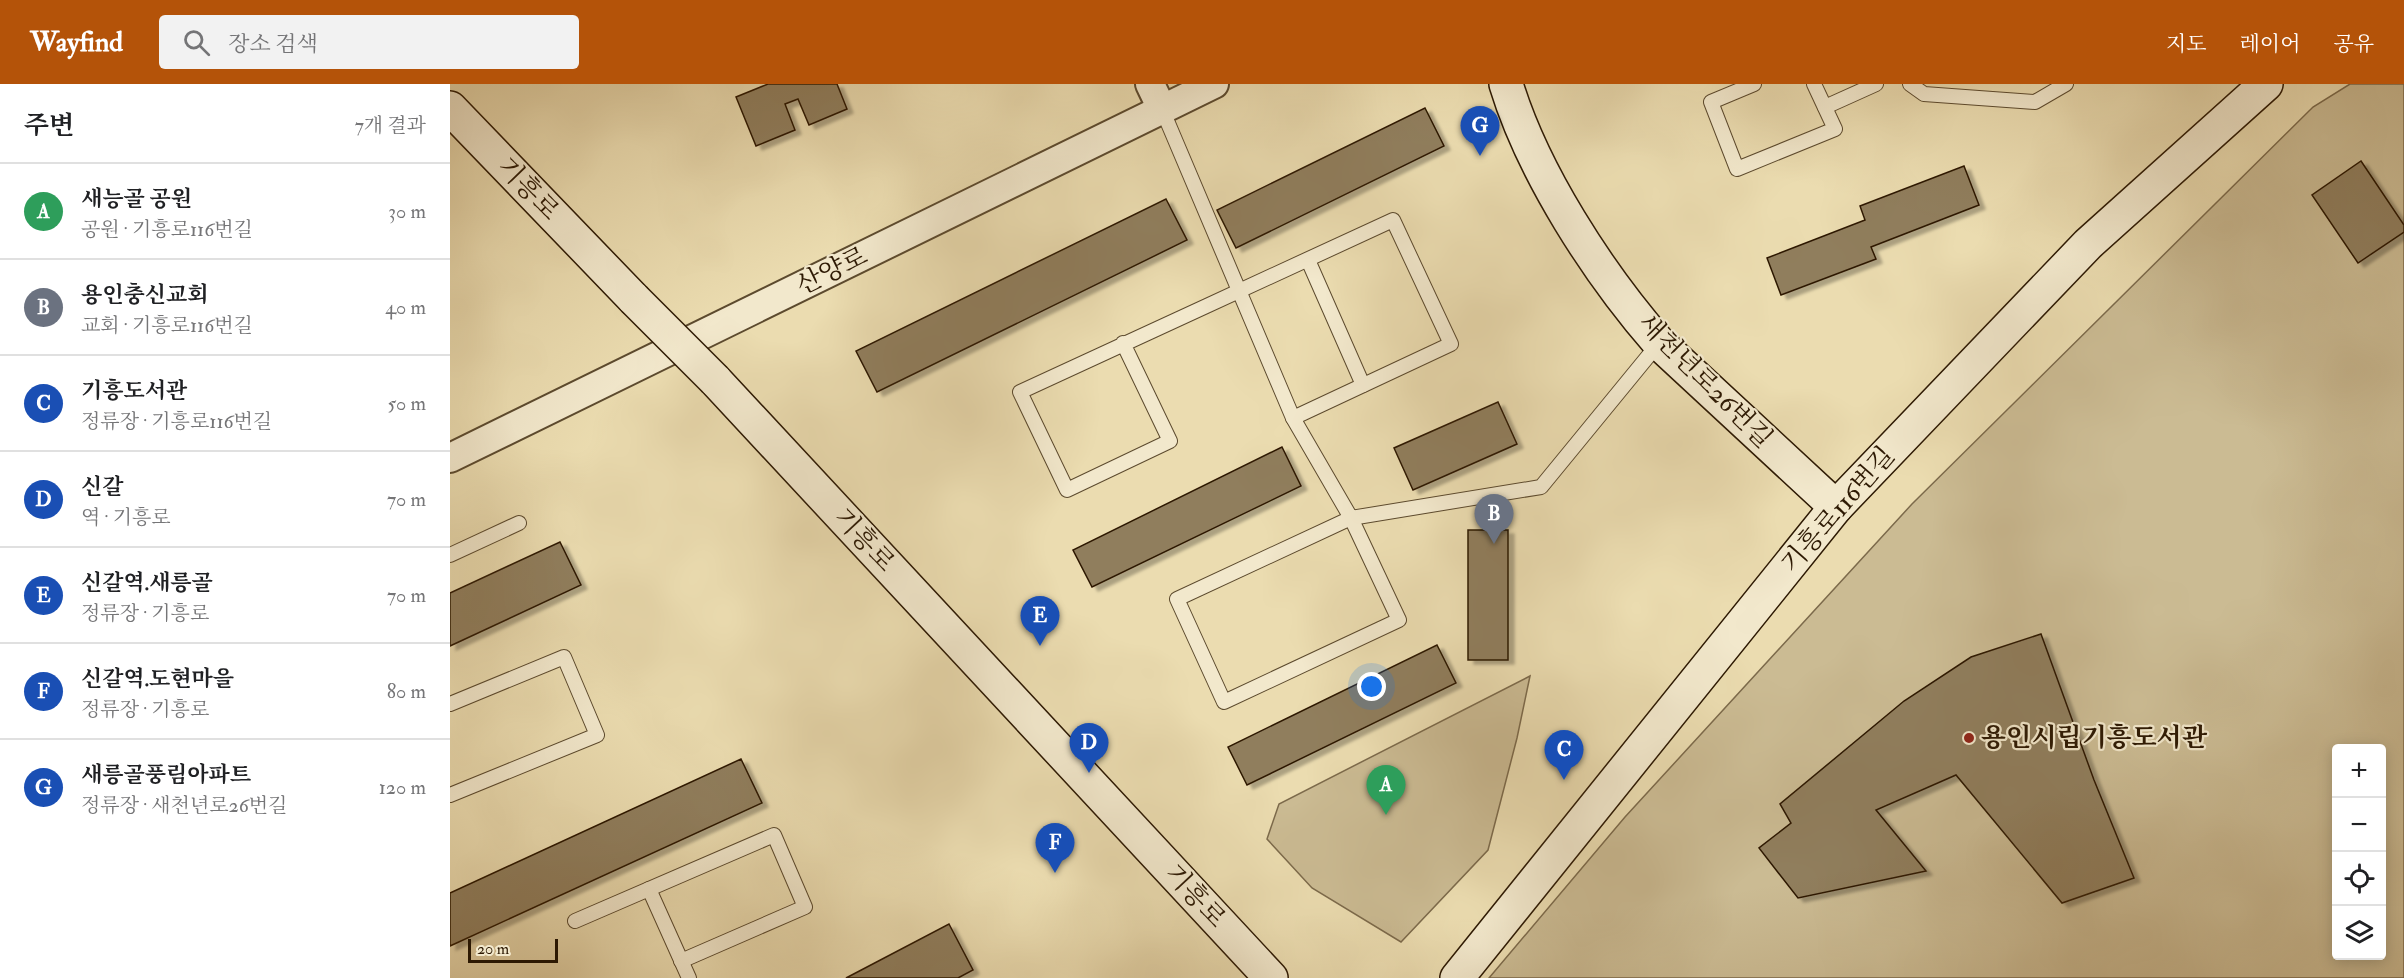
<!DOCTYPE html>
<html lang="ko">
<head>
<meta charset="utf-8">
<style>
  :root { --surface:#fff; --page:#f2f2f2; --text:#202124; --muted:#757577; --line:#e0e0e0; --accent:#b45309 }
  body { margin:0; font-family:"IM FELL Double Pica","Noto Serif KR",serif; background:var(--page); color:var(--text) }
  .controls { position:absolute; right:18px; bottom:18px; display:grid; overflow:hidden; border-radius:6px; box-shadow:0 3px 15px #0003 }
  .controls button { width:54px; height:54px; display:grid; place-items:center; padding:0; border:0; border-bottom:2px solid var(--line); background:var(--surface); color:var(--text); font:30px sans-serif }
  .scale { position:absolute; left:18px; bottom:15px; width:90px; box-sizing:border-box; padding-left:6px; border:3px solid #2d1903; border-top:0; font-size:16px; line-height:21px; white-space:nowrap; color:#2d1903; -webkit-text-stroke:4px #f2e8cc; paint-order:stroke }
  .you { position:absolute; left:922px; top:603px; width:21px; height:21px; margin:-15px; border:4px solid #fff; border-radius:50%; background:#1a73e8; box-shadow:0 0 0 9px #1a73e833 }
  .badge { display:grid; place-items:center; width:39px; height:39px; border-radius:50%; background:var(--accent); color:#fff; font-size:20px; font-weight:700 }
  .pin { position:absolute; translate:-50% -50px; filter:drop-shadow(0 2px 3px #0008) }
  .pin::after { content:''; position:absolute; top:32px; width:21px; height:18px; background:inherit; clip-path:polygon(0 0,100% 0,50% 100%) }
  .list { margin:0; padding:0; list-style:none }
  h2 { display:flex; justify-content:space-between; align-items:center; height:78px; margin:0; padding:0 24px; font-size:26px }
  h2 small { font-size:20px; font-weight:400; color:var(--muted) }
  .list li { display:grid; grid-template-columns:39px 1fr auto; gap:18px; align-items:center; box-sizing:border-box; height:96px; padding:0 24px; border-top:2px solid var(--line) }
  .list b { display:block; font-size:22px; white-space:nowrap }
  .list p { margin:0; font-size:20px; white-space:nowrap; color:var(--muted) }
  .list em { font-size:20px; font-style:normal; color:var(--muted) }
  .icon { flex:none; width:33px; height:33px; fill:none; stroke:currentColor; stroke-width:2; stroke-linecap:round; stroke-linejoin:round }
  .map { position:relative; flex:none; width:1954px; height:894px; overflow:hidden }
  header { display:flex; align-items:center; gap:36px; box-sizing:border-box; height:84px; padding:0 30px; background:var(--accent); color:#fff }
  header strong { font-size:28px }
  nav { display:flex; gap:33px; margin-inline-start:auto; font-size:21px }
  .search { width:420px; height:54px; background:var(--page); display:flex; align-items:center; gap:15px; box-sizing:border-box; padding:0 21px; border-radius:6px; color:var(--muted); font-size:22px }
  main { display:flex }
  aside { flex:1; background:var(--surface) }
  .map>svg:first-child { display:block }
  .green { fill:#cbbb93; stroke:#7c6a4b; stroke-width:1.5; fill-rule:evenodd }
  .building { fill:#907e5d; stroke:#2d1903; stroke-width:1.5; filter:url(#shadow) }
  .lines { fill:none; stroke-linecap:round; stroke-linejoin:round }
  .lane-casing { stroke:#5c4a2e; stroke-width:16 }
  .street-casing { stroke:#5c4a2e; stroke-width:32 }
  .secondary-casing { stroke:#2d1903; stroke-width:36 }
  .lane { stroke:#f2e8cc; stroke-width:14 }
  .street { stroke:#f2e8cc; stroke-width:28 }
  .secondary { stroke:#f2e8cc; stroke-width:33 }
  .secondary-bridge-casing { stroke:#2d1903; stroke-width:36; stroke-linecap:butt }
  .secondary-bridge { stroke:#f2e8cc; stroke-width:33 }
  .poi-dot { fill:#8f2418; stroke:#f2e8cc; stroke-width:2 }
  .labels { text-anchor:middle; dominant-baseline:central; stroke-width:4.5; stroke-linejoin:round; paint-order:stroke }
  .street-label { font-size:26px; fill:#2d1903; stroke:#f2e8cc }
  .poi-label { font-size:26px; font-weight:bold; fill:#2d1903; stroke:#f2e8cc; text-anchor:start }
</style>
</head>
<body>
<header>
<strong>Wayfind</strong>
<div class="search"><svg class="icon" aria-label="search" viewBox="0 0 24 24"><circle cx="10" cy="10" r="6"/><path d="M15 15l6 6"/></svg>장소 검색</div>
<nav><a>지도</a><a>레이어</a><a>공유</a></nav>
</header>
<main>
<aside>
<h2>주변<small>7개 결과</small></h2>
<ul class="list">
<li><span class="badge" style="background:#2e9e5b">A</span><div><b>새능골 공원</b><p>공원 · 기흥로116번길</p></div><em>30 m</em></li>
<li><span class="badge" style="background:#6b7280">B</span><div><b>용인충신교회</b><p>교회 · 기흥로116번길</p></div><em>40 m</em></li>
<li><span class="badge" style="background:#1a4fb4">C</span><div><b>기흥도서관</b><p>정류장 · 기흥로116번길</p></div><em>50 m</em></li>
<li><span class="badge" style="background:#1a4fb4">D</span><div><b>신갈</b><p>역 · 기흥로</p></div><em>70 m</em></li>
<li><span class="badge" style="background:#1a4fb4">E</span><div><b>신갈역.새릉골</b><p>정류장 · 기흥로</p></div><em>70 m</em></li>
<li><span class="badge" style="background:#1a4fb4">F</span><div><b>신갈역.도현마을</b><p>정류장 · 기흥로</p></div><em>80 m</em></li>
<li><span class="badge" style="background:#1a4fb4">G</span><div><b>새릉골풍림아파트</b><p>정류장 · 새천년로26번길</p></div><em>120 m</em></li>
</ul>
</aside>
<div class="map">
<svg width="1954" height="894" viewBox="0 0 1954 894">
  <defs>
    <filter id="shadow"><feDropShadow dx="6" dy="4" stdDeviation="1.5" flood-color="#0004"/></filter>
  </defs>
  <rect width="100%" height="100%" fill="#ebdcb0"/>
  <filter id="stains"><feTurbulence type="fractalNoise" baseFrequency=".00333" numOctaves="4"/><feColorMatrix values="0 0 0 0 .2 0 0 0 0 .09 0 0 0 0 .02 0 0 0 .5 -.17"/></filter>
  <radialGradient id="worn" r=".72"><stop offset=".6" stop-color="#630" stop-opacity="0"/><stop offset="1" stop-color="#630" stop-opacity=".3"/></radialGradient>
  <g class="green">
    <path d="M1900,0H1954V894H1039L1175,733L1462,420L1863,23ZM1886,664H1932V872H1886Z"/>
    <polygon points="1080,592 1067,654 1038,766 951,858 862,804 817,755 829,720"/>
  </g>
  <g class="building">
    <polygon points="318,0 387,0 397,25 359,41 348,15 335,20 345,46 306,62 286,13"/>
    <polygon points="975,24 994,62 786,164 767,126"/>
    <polygon points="1911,77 1954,141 1954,148 1908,179 1862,111"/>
    <polygon points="1514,82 1529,121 1421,163 1426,175 1331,211 1317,174 1415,136 1410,122"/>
    <polygon points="716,115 737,156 427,308 406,267"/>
    <polygon points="1048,318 1067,360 963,406 944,364"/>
    <polygon points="832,363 851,402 642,503 623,466"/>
    <rect x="1018" y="446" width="40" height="130"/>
    <polygon points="110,458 131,501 0,562 0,509"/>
    <polygon points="1591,550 1644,696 1684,794 1612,819 1506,691 1426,726 1476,787 1348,814 1309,764 1341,739 1330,720 1454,617 1521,573"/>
    <polygon points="987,561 1006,599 797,701 778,663"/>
    <polygon points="291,675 312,719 0,862 0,809"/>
    <polygon points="499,840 523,886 508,894 396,894"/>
  </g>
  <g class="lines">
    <g class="lane-casing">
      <g id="lane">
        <polyline points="1304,0 1261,18 1287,85 1385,45 1364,0"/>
        <polyline points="1460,0 1474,10 1585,18 1616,0"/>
        <polyline points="1375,23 1426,0"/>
        <polyline points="712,25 843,334 901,434 1091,403 1209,259"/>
        <polyline points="858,176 913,301"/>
        <path d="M673,259L720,357L617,406L570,308C694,250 819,194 943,136L1001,260L843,334"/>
        <polygon points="901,434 949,536 774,618 727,515"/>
        <polyline points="0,471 69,439"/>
        <polyline points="0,620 114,573 147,651 0,711"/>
        <polyline points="199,805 239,894"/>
        <polyline points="125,837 324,751 355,823 231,877"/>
      </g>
    </g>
    <g class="street-casing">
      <g id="street">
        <polyline points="700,0 712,25"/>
        <polyline points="0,374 764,0"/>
      </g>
    </g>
    <g class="secondary-casing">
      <g id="secondary">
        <path d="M1056,0C1083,89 1148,189 1209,259L1386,423"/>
        <polyline points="0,24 184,215"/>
        <polyline points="265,296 821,894"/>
        <polyline points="1007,894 1386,423 1638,160 1816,0"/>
      </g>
    </g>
    <use href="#lane" class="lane"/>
    <use href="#street" class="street"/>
    <use href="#secondary" class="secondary"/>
    <g class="secondary-bridge-casing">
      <polyline id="secondary-bridge" points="184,215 265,296"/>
    </g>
    <use href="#secondary-bridge" class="secondary-bridge"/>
  </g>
  <circle class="poi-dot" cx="1519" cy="654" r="6"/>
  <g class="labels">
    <g class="street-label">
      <text transform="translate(78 105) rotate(46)">기흥로</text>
      <text transform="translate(382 187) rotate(-26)">산양로</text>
      <text transform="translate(1255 297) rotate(45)">새천년로26번길</text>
      <text transform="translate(1388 426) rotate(-49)">기흥로116번길</text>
      <text transform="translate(414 456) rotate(47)">기흥로</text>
      <text transform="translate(745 812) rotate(47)">기흥로</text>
    </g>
    <g class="poi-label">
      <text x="1531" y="654">용인시립기흥도서관</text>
    </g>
  </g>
  <rect width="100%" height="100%" filter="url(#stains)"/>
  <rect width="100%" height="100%" fill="url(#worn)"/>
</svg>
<div class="controls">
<button>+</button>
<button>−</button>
<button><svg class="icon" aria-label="locate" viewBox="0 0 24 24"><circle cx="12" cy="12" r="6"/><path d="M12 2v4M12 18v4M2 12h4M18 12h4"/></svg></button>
<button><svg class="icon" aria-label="layers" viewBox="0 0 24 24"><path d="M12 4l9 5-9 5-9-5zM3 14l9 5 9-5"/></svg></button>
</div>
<div class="scale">20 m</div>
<div class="you"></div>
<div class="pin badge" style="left:936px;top:731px;background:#2e9e5b">A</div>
<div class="pin badge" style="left:1044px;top:460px;background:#6b7280">B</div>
<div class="pin badge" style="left:1114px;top:696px;background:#1a4fb4">C</div>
<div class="pin badge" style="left:639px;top:689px;background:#1a4fb4">D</div>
<div class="pin badge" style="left:590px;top:562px;background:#1a4fb4">E</div>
<div class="pin badge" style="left:605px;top:789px;background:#1a4fb4">F</div>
<div class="pin badge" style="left:1030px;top:72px;background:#1a4fb4">G</div>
</div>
</main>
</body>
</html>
